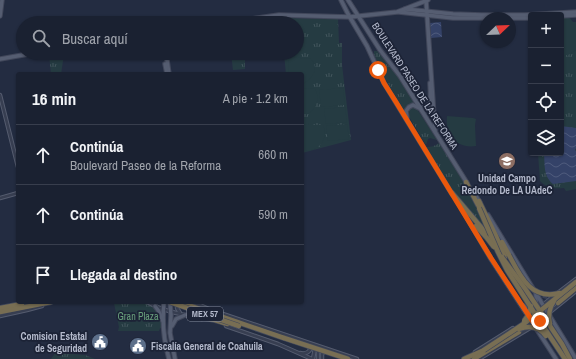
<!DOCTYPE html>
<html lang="es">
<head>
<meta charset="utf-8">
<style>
  :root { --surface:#1a2131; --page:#272e3d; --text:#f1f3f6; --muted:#9fa3ab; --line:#383e4d }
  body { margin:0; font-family:"Archivo Narrow",sans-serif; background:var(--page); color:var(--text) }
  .controls { position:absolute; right:12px; top:12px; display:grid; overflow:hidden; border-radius:4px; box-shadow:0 1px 3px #0004 }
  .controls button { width:36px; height:36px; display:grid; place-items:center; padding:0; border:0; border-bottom:1px solid var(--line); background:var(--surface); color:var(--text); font:20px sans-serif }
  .compass { position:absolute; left:480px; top:12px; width:36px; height:36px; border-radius:50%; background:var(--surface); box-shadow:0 1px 3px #0004; rotate:67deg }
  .stop { position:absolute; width:12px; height:12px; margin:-9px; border:3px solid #ea580c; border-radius:50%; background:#fff }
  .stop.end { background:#ea580c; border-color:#fff; box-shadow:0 1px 4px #0008 }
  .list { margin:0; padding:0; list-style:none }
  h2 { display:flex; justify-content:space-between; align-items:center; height:52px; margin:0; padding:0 16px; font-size:17px }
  h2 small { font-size:13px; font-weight:400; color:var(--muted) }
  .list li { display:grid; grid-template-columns:26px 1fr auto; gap:12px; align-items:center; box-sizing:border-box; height:60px; padding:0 16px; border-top:1px solid var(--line) }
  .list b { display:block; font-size:15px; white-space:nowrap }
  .list p { margin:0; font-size:13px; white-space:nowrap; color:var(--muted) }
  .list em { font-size:13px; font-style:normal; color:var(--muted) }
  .icon { flex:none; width:22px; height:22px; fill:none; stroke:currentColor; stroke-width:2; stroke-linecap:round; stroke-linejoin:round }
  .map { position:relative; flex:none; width:576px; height:359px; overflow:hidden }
  .search { position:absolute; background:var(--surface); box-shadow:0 1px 3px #0004; left:16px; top:16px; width:288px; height:44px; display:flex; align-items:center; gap:10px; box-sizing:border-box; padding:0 14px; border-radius:22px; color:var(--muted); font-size:15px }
  .panel { position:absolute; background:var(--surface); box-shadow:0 1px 3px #0004; left:16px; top:72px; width:288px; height:232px; border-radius:4px }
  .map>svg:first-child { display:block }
  .park { fill:url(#park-tufts) }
  .pitch { fill:#253b42 }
  .water { fill:url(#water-waves) }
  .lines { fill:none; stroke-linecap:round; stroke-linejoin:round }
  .highway-tunnel { stroke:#394156; stroke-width:4.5; stroke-dasharray:4.5 2; stroke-linecap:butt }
  .minor-casing { stroke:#555c6f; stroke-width:4.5 }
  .major-casing { stroke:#41475a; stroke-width:5.5 }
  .highway-casing { stroke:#42495c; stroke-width:6 }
  .minor { stroke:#373e51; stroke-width:2.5 }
  .major { stroke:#555d71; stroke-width:3.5 }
  .highway { stroke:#786e53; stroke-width:4.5 }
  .highway-bridge-casing { stroke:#42495c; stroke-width:6; stroke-linecap:butt }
  .highway-bridge { stroke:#786e53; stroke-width:4.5 }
  .route { stroke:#ea580c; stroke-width:5 }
  .labels { text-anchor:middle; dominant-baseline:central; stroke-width:3.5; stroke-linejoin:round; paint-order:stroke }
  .shield { fill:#1c2336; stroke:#868d9f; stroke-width:1 }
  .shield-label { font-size:9px; font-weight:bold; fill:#b4bacc }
  .street-label { font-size:10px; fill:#b4bacc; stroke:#1c2336 }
  .poi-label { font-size:10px; font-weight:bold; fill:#b4bacc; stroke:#1c2336 }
  .park-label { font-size:10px; fill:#699f7c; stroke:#1c2336 }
</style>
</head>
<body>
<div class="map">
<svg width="576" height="359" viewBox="0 0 576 359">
  <defs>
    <pattern id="park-tufts" width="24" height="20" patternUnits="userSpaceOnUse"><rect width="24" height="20" fill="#253b42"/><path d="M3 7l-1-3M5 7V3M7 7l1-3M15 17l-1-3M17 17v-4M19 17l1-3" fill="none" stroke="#42555c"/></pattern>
    <pattern id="water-waves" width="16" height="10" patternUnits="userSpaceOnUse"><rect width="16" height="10" fill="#344268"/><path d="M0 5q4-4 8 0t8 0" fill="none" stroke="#4f5b7c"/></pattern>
  </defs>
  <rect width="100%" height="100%" fill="#232c41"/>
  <g class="park">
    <polygon points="281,18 338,19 339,43 342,43 342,65 351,140 302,153 302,74 286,74 284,53 297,53 297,23 281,23"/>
    <path d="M576,50V189L566,191L564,188C554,189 547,188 540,181L538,153H561V56L570,53Z"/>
    <path d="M374,51H377L397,73L416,104C411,102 408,104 405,108V112L383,75L374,54Z"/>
    <polygon points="56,53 62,53 64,54 61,74 51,74 49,54"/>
    <polygon points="231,53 245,53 245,69 233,70"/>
    <polygon points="411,108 414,108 417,109 437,140 430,138 428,139 426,145 408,115 409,111"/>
    <path d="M439,143L467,186L489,235L458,199L426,147C432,147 435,146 439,143Z"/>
    <polygon points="112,302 145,302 155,308 160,315 163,328 160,328 159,331 118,331 119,327 114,303 113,304"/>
    <polygon points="56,352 68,354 73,354 85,355 95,359 51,359"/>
  </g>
  <g class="pitch">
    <polygon points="569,17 573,22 576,22 576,50 568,55 561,56 561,63 561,18"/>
    <path d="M290,57L311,59C320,68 312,80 302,84V74H289L288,59Z"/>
    <path d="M302,88L315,89C320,96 317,109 309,113C308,114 304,114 302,114Z"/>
    <polygon points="343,88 345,105 321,107 319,90"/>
    <polygon points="345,107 347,122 326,124 324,109"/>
    <path d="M447,116L473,118L476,119L475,125L476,146C456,149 445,134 447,116Z"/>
    <path d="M302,123H308L309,125H323C329,141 318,152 302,151Z"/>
    <polygon points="347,124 349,139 328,141 326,126"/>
  </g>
  <g class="water">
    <polygon points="441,22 442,37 431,38 430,23"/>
    <path d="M561,126L576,128V148L575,150L576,151V181L553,184C543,176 545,164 544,153H561L562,145L561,143L563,142L561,140Z"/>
  </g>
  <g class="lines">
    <g class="highway-tunnel">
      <path d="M537,293C547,298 555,300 565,294"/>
      <polyline points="519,332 558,303"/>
    </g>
    <g class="minor-casing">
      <g id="minor">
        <polyline points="0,95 18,167"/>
        <polyline points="0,198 18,193"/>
        <polyline points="559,292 576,279"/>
        <path d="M147,302C165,312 182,314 202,319"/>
        <polyline points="193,302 211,310 357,359"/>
        <polyline points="177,304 177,308 180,313"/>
        <polyline points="539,308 555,295"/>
        <polyline points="0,316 27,310 42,306"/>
        <polyline points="534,325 576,291"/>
        <polyline points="226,326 278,344 312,359"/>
        <polyline points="318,350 318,359"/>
        <polyline points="475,352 513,328"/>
        <path d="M300,353C304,354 307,354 310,350L309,346"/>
        <polyline points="313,359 315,348"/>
        <polyline points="322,359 322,354 325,351"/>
        <polyline points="479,359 530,328"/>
      </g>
    </g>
    <g class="major-casing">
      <g id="major">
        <polyline points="341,0 348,14 367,46 384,83 452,194"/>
        <polyline points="348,0 380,50 400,76 467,183"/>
        <polyline points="426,0 435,131"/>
        <polyline points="405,9 453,14 482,15 525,15 576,12"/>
        <polyline points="399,12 453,18 486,18"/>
        <polyline points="0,16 2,0"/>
        <polyline points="561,16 576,15"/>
        <polyline points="510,18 531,18"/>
        <polyline points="223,23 279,15 350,17 397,12 428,0"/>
        <polyline points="166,53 169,74"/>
        <polyline points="0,59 34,53"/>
        <polyline points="165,64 167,74"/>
        <path d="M419,103C420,105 421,106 424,107C433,107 430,89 430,83"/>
        <polyline points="407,118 406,111 409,107 413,105 419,108"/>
        <polyline points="473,191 480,203"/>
        <polyline points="458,202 491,259 556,359"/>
        <polyline points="488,215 576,359"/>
        <path d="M164,302C162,320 164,341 169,359"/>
        <polyline points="170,302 171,315 170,333 175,359"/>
        <polyline points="522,305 528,308 534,307 536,304 536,295"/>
        <polyline points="155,306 158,310 163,321"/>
        <polyline points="172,326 176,319 185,315"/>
      </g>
    </g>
    <g class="highway-casing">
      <g id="highway">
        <polyline points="466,182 478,205"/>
        <polyline points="452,193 486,233"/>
        <polyline points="479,201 496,236 505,257"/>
        <polyline points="476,226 487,238"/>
        <polyline points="502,242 509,255"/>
        <polyline points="179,302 284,338"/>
        <polyline points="558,303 576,288"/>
        <polyline points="0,308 22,304"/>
        <polyline points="0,312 51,302"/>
        <path d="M201,318C209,317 220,322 228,324"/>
        <polyline points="464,359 484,350"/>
        <polyline points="474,359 519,332"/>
      </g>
    </g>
    <use href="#minor" class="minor"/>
    <use href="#major" class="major"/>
    <use href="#highway" class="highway"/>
    <g class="highway-bridge-casing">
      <g id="highway-bridge">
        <polyline points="479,208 498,252 507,270 537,317 565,359"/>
        <polyline points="487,238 494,247"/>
        <path d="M509,255C520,276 531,301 560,293"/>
        <polyline points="502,257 526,290 562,344 570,359"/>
        <polyline points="170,302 239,326"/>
        <polyline points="524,321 529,314 531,306"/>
        <path d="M550,324C548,316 549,308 554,301"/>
        <path d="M519,329C530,325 539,327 546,336"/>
        <polyline points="284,338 348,359"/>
        <polyline points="484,350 525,323 576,282"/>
      </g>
    </g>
    <use href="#highway-bridge" class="highway-bridge"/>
  </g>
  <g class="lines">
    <polyline class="route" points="378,70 384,83 396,102 491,258 535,325 540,321"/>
  </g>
  <defs>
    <g id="university-disc" transform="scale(0.9)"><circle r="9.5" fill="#8d6e63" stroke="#1c2336"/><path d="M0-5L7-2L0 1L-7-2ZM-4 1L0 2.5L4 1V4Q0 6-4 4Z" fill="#fff"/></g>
    <g id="civic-disc" transform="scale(0.9)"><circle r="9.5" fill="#5c6f8a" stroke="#1c2336"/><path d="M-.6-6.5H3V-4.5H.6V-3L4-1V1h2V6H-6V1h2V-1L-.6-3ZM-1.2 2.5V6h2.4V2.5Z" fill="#fff"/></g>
  </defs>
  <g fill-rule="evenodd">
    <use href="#university-disc" x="507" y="161"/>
    <use href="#civic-disc" x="100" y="342"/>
    <use href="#civic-disc" x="138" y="346"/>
  </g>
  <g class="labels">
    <rect class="shield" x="187" y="307" width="36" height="14" rx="3"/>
    <g class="shield-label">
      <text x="205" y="314">MEX 57</text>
    </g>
    <g class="street-label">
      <text transform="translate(415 86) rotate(57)">BOULEVARD PASEO DE LA REFORMA</text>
    </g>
    <g class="poi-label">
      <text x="507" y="178">Unidad Campo<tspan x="507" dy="12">Redondo De LA UAdeC</tspan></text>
      <text x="87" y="336" text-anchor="end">Comision Estatal<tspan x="87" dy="12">de Seguridad</tspan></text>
      <text x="151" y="346" text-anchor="start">Fiscalía General de Coahuila</text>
    </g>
    <g class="park-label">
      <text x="138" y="316">Gran Plaza</text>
    </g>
  </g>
</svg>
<div class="controls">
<button>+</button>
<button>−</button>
<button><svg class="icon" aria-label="locate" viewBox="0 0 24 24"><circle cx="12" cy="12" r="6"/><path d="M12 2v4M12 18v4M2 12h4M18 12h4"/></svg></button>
<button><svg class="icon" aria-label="layers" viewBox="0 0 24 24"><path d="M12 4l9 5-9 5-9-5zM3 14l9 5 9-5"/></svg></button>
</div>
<svg class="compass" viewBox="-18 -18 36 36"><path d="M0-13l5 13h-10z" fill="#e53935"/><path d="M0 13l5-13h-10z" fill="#9fa3ab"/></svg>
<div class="stop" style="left:378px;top:70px"></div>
<div class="stop end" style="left:540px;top:321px"></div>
<div class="search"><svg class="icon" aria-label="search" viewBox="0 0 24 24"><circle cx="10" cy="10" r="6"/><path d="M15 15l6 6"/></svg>Buscar aquí</div>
<section class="panel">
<h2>16 min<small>A pie · 1.2 km</small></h2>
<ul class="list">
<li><svg class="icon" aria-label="ahead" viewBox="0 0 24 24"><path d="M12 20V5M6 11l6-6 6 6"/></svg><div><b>Continúa</b><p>Boulevard Paseo de la Reforma</p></div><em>660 m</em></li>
<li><svg class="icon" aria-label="ahead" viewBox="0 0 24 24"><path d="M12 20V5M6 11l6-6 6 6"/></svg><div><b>Continúa</b></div><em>590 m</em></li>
<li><svg class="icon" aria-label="arrive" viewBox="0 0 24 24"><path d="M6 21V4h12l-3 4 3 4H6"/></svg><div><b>Llegada al destino</b></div></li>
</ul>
</section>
</div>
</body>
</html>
